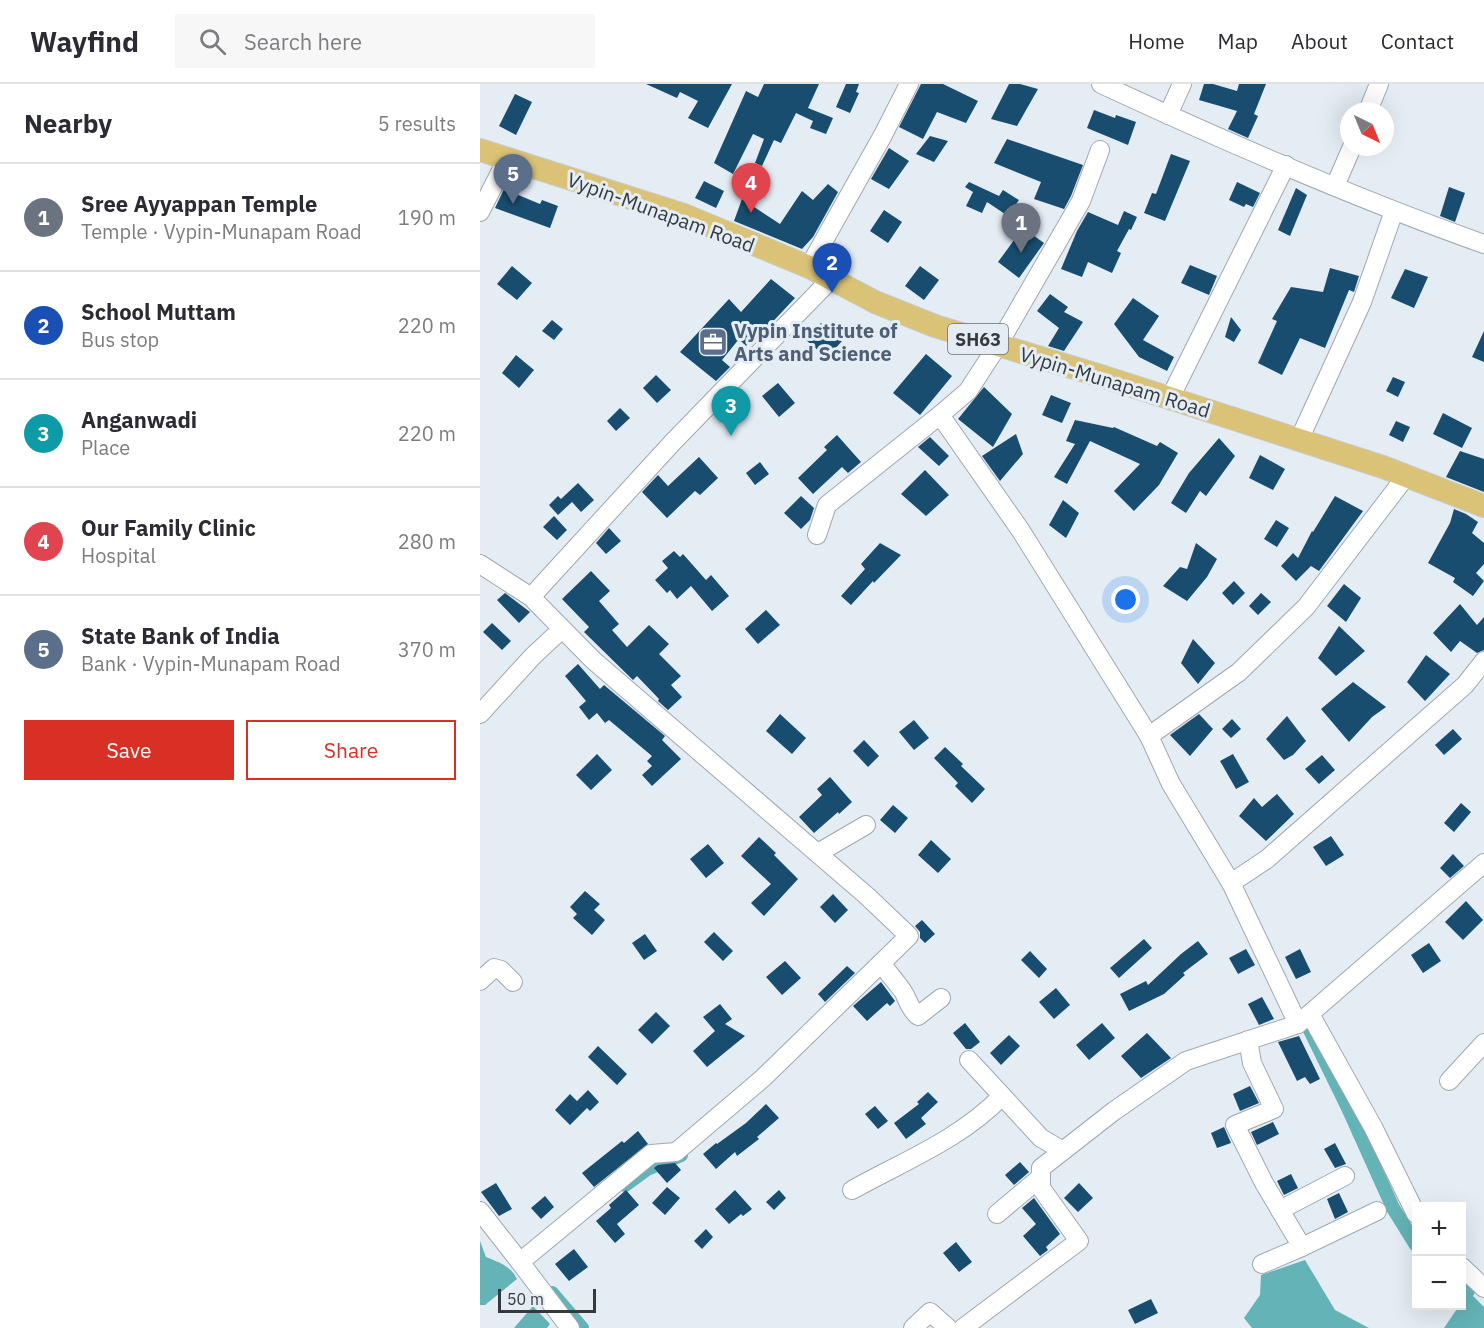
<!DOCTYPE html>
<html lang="en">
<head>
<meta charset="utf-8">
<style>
  :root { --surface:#fff; --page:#f7f7f7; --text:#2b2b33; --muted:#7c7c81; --line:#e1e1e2; --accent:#d93025 }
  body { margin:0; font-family:"IBM Plex Sans",sans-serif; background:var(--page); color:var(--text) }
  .controls { position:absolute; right:18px; bottom:18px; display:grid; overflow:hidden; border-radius:0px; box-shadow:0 6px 24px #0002 }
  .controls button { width:54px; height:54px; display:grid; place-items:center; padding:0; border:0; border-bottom:2px solid var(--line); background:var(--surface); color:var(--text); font:30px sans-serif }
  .compass { position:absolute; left:860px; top:18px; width:54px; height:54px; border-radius:50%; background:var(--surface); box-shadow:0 6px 24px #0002; rotate:137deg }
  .scale { position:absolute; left:18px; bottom:15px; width:98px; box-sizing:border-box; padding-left:6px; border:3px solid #363a3c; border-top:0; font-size:16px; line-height:21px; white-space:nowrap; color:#363a3c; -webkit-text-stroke:4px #e4edf4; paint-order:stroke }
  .you { position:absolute; left:646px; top:516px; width:21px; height:21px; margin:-15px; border:4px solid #fff; border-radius:50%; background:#1a73e8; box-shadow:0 0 0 9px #1a73e833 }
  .badge { display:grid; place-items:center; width:39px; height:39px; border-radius:50%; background:var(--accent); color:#fff; font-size:20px; font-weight:700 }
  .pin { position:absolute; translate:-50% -50px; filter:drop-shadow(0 2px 3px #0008) }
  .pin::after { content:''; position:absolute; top:32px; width:21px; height:18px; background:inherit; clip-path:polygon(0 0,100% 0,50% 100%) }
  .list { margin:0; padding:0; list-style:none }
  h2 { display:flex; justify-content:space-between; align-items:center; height:78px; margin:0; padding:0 24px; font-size:26px }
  h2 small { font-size:20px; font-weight:400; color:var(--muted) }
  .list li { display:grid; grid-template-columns:39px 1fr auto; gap:18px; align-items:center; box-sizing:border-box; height:108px; padding:0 24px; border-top:2px solid var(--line) }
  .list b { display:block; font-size:22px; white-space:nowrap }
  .list p { margin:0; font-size:20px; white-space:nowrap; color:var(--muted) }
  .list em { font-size:20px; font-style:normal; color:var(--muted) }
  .actions { display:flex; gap:12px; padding:18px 24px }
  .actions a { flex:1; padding:14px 0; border:2px solid var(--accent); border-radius:0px; text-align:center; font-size:21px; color:var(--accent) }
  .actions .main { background:var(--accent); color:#fff }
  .icon { flex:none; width:33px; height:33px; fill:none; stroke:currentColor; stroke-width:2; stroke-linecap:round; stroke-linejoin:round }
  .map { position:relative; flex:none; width:1004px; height:1244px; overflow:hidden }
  header { display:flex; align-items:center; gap:36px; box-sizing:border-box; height:84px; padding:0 30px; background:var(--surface); border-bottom:2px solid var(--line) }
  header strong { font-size:28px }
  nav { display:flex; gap:33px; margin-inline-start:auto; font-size:21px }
  .search { width:420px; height:54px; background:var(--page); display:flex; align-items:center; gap:15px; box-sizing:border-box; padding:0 21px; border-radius:0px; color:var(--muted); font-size:22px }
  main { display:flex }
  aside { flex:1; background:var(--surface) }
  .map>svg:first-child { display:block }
  .water { fill:#64b3b6 }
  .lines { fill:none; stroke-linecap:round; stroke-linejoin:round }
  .canal { stroke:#64b3b6; stroke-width:14 }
  .building { fill:#194d6f }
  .minor-casing { stroke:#a0a8af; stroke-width:20 }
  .major-casing { stroke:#cbcccc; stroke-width:24 }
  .minor { stroke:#fff; stroke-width:18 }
  .major { stroke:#dac277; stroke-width:22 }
  .labels { text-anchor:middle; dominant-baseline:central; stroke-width:6; stroke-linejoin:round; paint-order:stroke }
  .shield { fill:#e4edf4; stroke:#6a7073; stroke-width:1.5 }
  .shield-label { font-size:18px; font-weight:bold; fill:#363a3c }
  .street-label { font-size:20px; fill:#363a3c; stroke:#e4edf4 }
  .service-label { font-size:20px; font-weight:bold; fill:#4e5e75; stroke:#e4edf4; text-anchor:start }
</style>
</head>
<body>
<header>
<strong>Wayfind</strong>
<div class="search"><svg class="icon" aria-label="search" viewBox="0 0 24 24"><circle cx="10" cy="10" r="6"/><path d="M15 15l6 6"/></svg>Search here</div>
<nav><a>Home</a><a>Map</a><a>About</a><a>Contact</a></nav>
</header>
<main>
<aside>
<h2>Nearby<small>5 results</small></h2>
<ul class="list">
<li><span class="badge" style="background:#6b7280">1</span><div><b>Sree Ayyappan Temple</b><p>Temple · Vypin-Munapam Road</p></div><em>190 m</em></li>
<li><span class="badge" style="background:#1a4fb4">2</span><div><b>School Muttam</b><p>Bus stop</p></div><em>220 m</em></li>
<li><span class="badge" style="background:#0f9aa8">3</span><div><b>Anganwadi</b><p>Place</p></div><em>220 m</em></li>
<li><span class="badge" style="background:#e0444e">4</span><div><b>Our Family Clinic</b><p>Hospital</p></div><em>280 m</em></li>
<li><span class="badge" style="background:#5c6f8a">5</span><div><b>State Bank of India</b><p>Bank · Vypin-Munapam Road</p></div><em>370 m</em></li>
</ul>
<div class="actions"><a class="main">Save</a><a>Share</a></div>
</aside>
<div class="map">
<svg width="1004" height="1244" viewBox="0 0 1004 1244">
  <rect width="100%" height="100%" fill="#e4edf4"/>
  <g class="water">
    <path d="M0,1157L6,1173C18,1178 31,1182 37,1195L5,1221H0Z"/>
    <polygon points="825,1176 855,1226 889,1244 772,1244 764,1234 780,1211 781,1191"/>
    <polygon points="988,1207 1004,1223 1004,1244 964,1244 979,1222 982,1222 982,1217"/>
    <polygon points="53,1222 70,1240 67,1244 34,1244"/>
  </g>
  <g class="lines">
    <g class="canal">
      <polyline points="826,938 868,1024 913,1124 936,1161"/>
      <polyline points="145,1101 167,1085 201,1071"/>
      <polyline points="982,1202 988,1207"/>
      <polyline points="72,1209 102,1244"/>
    </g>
  </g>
  <g class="building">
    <polygon points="166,0 252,0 228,44 208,34 218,17 200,8 197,14"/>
    <polygon points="284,0 339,0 328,24 353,34 346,50 330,44 333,37 316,29 301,59 294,56 282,82 275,79 284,55 273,50 253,90 234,79 266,7 278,13"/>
    <polygon points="366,0 379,0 376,8 379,9 370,29 356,23"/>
    <polygon points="441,0 463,0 498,17 486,39 457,28 443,55 419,43"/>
    <polygon points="529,0 540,0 558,5 537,42 511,35"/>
    <polygon points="724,0 733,0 757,7 759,0 786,0 774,30 778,32 768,54 748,45 757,27 719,16"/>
    <polygon points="35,10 52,18 36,51 19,42"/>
    <polygon points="614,26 635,34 636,31 656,38 648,61 607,44"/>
    <polygon points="450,52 468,57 454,78 436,70"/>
    <polygon points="527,55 603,81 591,112 584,125 554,115 561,98 514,79"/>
    <polygon points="409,64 429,77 409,105 391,95"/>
    <polygon points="691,70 710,77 685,137 664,129 672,109 676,110"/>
    <polygon points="224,97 244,107 236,124 215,114"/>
    <polygon points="489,98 519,112 523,106 539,116 528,132 507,118 502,129 486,122 493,108 485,103"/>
    <polygon points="757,98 780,109 773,123 766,120 764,123 749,116"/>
    <polygon points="348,100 358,108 333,153 322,165 254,137 262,115 300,140 322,107 333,116"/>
    <polygon points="969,103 985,109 975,138 960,132"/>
    <polygon points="816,104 827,111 810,152 798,146"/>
    <polygon points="24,105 60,120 62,116 78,122 70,144 15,124"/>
    <polygon points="404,126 422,138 408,159 390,147"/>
    <polygon points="644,127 657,133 651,146 649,145 637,167 641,169 632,189 608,178 602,193 581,185 597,147 608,128 638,141"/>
    <polygon points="543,144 564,159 539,194 518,178"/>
    <polygon points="710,181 737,192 729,211 701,199"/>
    <polygon points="32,182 52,199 37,216 17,200"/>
    <polygon points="440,182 459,196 444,216 425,202"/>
    <polygon points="850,184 879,192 874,208 869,206 845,264 820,254 802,291 778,279 797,237 792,235 811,203 843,208"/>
    <polygon points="925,185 948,193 934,224 911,214"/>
    <polygon points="291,195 315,214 285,246 283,244 266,262 259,255 242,276 250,283 236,297 200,268 249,215 261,228"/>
    <polygon points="570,210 588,223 584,228 603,238 584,267 568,262 579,244 557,227"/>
    <polygon points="653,214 679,232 663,256 694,273 687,287 659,273 634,240"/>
    <polygon points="751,233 761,246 754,258 745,253"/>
    <polygon points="72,236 83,245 74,256 62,247"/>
    <polygon points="341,239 362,257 347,274 326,256"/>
    <polygon points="1004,247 1004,278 992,273"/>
    <polygon points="446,270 472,292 440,331 413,309"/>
    <polygon points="36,271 54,286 39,304 22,289"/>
    <polygon points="176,291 191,306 177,319 163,304"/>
    <polygon points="913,293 925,298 918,313 906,307"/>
    <polygon points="298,299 315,319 299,333 282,312"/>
    <polygon points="504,303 532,330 513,363 478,335"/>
    <polygon points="571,311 591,319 582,339 562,331"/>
    <polygon points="140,324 150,334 136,347 127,337"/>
    <polygon points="963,329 992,344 982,364 953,350"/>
    <polygon points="595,336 633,344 634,343 677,362 680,358 698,369 679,401 654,427 634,407 660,380 610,357 587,400 574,393 595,360 586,357"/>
    <polygon points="916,337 930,343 923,358 909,351"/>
    <polygon points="536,350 543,370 520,397 502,372"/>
    <polygon points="357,351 381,378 368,389 362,383 333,410 318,394 347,366 344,363"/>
    <polygon points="450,353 469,372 459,382 438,363"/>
    <polygon points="739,354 755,372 726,412 720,407 706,429 691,419 709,389"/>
    <polygon points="980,367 1004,375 1004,408 966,393"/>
    <polygon points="780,371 805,385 793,406 769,394"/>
    <polygon points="219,373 238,394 220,411 215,407 187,434 162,408 178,391 188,402"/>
    <polygon points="280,378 289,390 275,401 266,389"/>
    <polygon points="445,386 469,411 446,432 421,410"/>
    <polygon points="98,399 114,416 101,428 92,418 78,431 69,421 78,412 81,415"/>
    <polygon points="321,412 334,424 330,436 321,445 304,429"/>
    <polygon points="855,412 883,427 839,487 831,482 816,497 801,482 813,469 818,474 832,447 833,448"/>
    <polygon points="583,416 599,429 586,454 569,441"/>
    <polygon points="974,425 986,430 998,438 992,449 1004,459 1004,480 996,489 1004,497 993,512 973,498 975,494 948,479 970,439"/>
    <polygon points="74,432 87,446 77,456 63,443"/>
    <polygon points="796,436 809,444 797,463 784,455"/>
    <polygon points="129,444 141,457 126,470 116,459"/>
    <polygon points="400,459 421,471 394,499 393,497 371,521 361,512 385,485 381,480"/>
    <polygon points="716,459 737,475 727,493 707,517 683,502 700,483 707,485"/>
    <polygon points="194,467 200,473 203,470 226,496 231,491 249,512 232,527 211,502 197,515 190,506 187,509 175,496 188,484 182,477"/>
    <polygon points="111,487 130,507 119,517 139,540 132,546 147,563 169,541 189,560 179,570 201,592 191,601 202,613 188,626 178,617 179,615 157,592 153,596 104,548 109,543 82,515"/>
    <polygon points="754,497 765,509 753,521 742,509"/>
    <polygon points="864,500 881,514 866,538 847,522"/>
    <polygon points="25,509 50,528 39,539 17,516"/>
    <polygon points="781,509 791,518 778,531 769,522"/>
    <polygon points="980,520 997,541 1004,533 1004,566 997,569 980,557 971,568 953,549"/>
    <polygon points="286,526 300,541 278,560 265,545"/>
    <polygon points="12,539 31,557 22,566 3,548"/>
    <polygon points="859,542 885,567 856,592 838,574"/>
    <polygon points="713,555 735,579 718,600 701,579"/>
    <polygon points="946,571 970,590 945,617 927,598"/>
    <polygon points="98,580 120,605 124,601 185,652 182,656 201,675 172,702 162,691 172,682 167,677 172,672 129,636 125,639 117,629 109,636 99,623 106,617 85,592"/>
    <polygon points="873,598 906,623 892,633 869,658 841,625"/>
    <polygon points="300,630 326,654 312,670 286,647"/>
    <polygon points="719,630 733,645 710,672 690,651"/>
    <polygon points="807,632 826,657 813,671 804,676 786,655"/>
    <polygon points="752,635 761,645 751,654 742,645"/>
    <polygon points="434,636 449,654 434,666 419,648"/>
    <polygon points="973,645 982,655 964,671 955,661"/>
    <polygon points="384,656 399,672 388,683 373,667"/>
    <polygon points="465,663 483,680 481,682 505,705 492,719 475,702 478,699 454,674"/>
    <polygon points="117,670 132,686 111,706 96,691"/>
    <polygon points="753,670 769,698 756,705 740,677"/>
    <polygon points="842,671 855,686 839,700 825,685"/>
    <polygon points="350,693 372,718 359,730 358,728 334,749 319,733 342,711 337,705"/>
    <polygon points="797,710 814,730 786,757 759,732 774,714 782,723"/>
    <polygon points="981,719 991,728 974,748 964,739"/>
    <polygon points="413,721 428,734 415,749 400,736"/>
    <polygon points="851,752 864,771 846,782 833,763"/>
    <polygon points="279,753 296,769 294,771 318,795 284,832 271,819 291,800 261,772"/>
    <polygon points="451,756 471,775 458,789 438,771"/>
    <polygon points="228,760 244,779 226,794 210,775"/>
    <polygon points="973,770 984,782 970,794 960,784"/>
    <polygon points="105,807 120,820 114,826 125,836 112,851 93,834 97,830 90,823"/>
    <polygon points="353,810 368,826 355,839 340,823"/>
    <polygon points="986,817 1003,836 983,856 965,838"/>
    <polygon points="442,836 455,850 445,859 440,854 440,848 435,842"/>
    <polygon points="234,848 253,867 243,877 224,858"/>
    <polygon points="165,850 177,867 164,876 152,859"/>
    <polygon points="664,855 672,864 639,894 630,884"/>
    <polygon points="718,857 728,870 703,889 705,891 684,910 649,927 640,910 666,897 668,901 701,870"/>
    <polygon points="949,859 961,877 943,889 931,871"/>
    <polygon points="766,865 775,881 758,890 749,874"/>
    <polygon points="820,865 831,888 816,895 805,873"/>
    <polygon points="550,867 567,885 559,894 541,876"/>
    <polygon points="305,877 321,894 302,911 286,893"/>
    <polygon points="367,882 375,889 345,918 338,910"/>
    <polygon points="401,898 415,917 410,922 407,919 387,937 373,922"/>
    <polygon points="576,904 590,921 574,935 559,918"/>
    <polygon points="782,913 794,935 779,941 768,920"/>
    <polygon points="240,920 252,935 245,940 265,952 227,983 213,967 235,947 223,933"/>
    <polygon points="176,928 190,942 172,960 158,946"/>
    <polygon points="485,939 500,958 491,965 486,965 473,949"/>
    <polygon points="622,939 635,954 609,976 596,961"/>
    <polygon points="667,949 691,974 661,994 641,972"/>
    <polygon points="529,951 540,962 521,981 510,969"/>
    <polygon points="819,952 840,995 830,1000 825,993 817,997 798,958"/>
    <polygon points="118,962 147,990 137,1001 108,973"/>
    <polygon points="770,1002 779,1019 760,1027 753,1010"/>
    <polygon points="108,1006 119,1018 110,1027 107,1024 90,1041 75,1026 90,1010 97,1017"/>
    <polygon points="448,1008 458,1018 441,1034 446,1040 426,1055 414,1039 439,1020 437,1018"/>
    <polygon points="286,1020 299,1034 277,1053 279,1055 257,1072 255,1068 236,1085 223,1070 236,1059 237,1060 266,1039"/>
    <polygon points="395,1022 408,1037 398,1045 385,1030"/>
    <polygon points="793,1038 799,1050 777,1061 771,1048"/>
    <polygon points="744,1043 751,1059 737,1064 731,1049"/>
    <polygon points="158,1047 168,1060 114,1103 102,1089 142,1057 144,1059"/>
    <polygon points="855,1059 866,1080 855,1084 844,1065"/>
    <polygon points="540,1078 549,1088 534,1101 525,1091"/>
    <polygon points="195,1079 201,1086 187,1099 174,1084 178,1081"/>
    <polygon points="811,1090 818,1104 804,1111 797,1097"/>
    <polygon points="16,1099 32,1125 19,1132 1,1108"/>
    <polygon points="599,1099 613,1114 598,1128 584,1114"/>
    <polygon points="187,1103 200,1114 185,1131 172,1119"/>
    <polygon points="146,1106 159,1121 137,1140 145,1150 135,1159 116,1137 131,1124 129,1121"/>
    <polygon points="255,1106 272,1125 263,1132 261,1130 249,1140 235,1125"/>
    <polygon points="299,1106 306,1114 294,1126 286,1118"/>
    <polygon points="859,1109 868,1128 855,1135 847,1115"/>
    <polygon points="65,1112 74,1123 61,1135 51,1124"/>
    <polygon points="554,1114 580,1150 566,1163 568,1166 560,1172 543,1152 556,1140 542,1124"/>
    <polygon points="226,1145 233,1153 222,1165 214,1157"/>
    <polygon points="476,1158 492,1178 479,1188 463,1169"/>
    <polygon points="94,1165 108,1183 89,1197 75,1180"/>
    <polygon points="671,1215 678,1229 655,1240 648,1226"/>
  </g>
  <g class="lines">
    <g class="minor-casing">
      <g id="minor">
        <path d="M621,0C746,58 874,114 1004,160"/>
        <polyline points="888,27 899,0"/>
        <polyline points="688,31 702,0"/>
        <polyline points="855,102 872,63"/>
        <polyline points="0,128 27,75"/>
        <polyline points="329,183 403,51 429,0"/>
        <polyline points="690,314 806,81"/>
        <polyline points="460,331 541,447 669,652 691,700 751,799 818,940"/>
        <polyline points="819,356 882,218 914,127"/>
        <polyline points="337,451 347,421 460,331 488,307 518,261 601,117 620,66"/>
        <polyline points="0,480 51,513 113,576 387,812 429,852 283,994 196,1068 171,1070 40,1178 0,1127"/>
        <polyline points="51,513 192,359 352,194"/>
        <polyline points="0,630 53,572 82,545"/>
        <polyline points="669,652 759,588 826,523 927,391"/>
        <polyline points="338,769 386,741"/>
        <polyline points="751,799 787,775 985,601 1004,577"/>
        <path d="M401,879C405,885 424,907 425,911C429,920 431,925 438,932L461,914"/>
        <polyline points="0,897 14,884 21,886 33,898"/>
        <polyline points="830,930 893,1043 936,1130"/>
        <polyline points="768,956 772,979 794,1025 755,1041 784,1099 822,1163 782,1180"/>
        <polyline points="489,976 561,1054 583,1067"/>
        <polyline points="969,997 1004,959"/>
        <path d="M372,1106C422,1078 481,1055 522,1012"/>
        <polyline points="800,1126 865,1092"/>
        <polyline points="517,1130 561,1093"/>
        <polyline points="822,1163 897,1127"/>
        <polyline points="40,1178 90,1244"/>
        <polyline points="982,1183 1004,1204"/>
        <polyline points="433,1244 450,1228 468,1244"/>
        <polyline points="483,1244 599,1157 561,1104 561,1084 634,1027 706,977 818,940 1004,779"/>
      </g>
    </g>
    <g class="major-casing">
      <polyline id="major" points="0,66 204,131 329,183 395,218 455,242 621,292 903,383 1004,422"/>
    </g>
    <use href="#minor" class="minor"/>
    <use href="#major" class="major"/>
  </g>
  <defs>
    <g id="office-square" transform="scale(1.5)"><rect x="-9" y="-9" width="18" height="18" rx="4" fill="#5c6f8a" stroke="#e4edf4"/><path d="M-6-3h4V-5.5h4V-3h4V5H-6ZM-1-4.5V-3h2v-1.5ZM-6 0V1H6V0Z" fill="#fff"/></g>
  </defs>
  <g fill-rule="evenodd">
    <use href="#office-square" x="233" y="258"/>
  </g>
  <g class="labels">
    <rect class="shield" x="468" y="240" width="60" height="30" rx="4.5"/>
    <g class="shield-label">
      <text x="498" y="255">SH63</text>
    </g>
    <g class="street-label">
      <text transform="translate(181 128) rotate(20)">Vypin-Munapam Road</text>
      <text transform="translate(635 298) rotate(17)">Vypin-Munapam Road</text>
    </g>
    <g class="service-label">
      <text x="254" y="246">Vypin Institute of<tspan x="254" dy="23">Arts and Science</tspan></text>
    </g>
  </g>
</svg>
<div class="controls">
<button>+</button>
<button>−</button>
</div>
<svg class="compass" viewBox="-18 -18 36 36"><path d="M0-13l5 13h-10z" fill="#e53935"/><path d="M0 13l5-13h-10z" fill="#7c7c81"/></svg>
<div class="scale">50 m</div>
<div class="you"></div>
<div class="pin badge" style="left:541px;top:169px;background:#6b7280">1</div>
<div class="pin badge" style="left:352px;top:209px;background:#1a4fb4">2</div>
<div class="pin badge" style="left:251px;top:352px;background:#0f9aa8">3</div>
<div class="pin badge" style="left:271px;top:129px;background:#e0444e">4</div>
<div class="pin badge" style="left:33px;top:120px;background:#5c6f8a">5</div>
</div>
</main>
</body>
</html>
